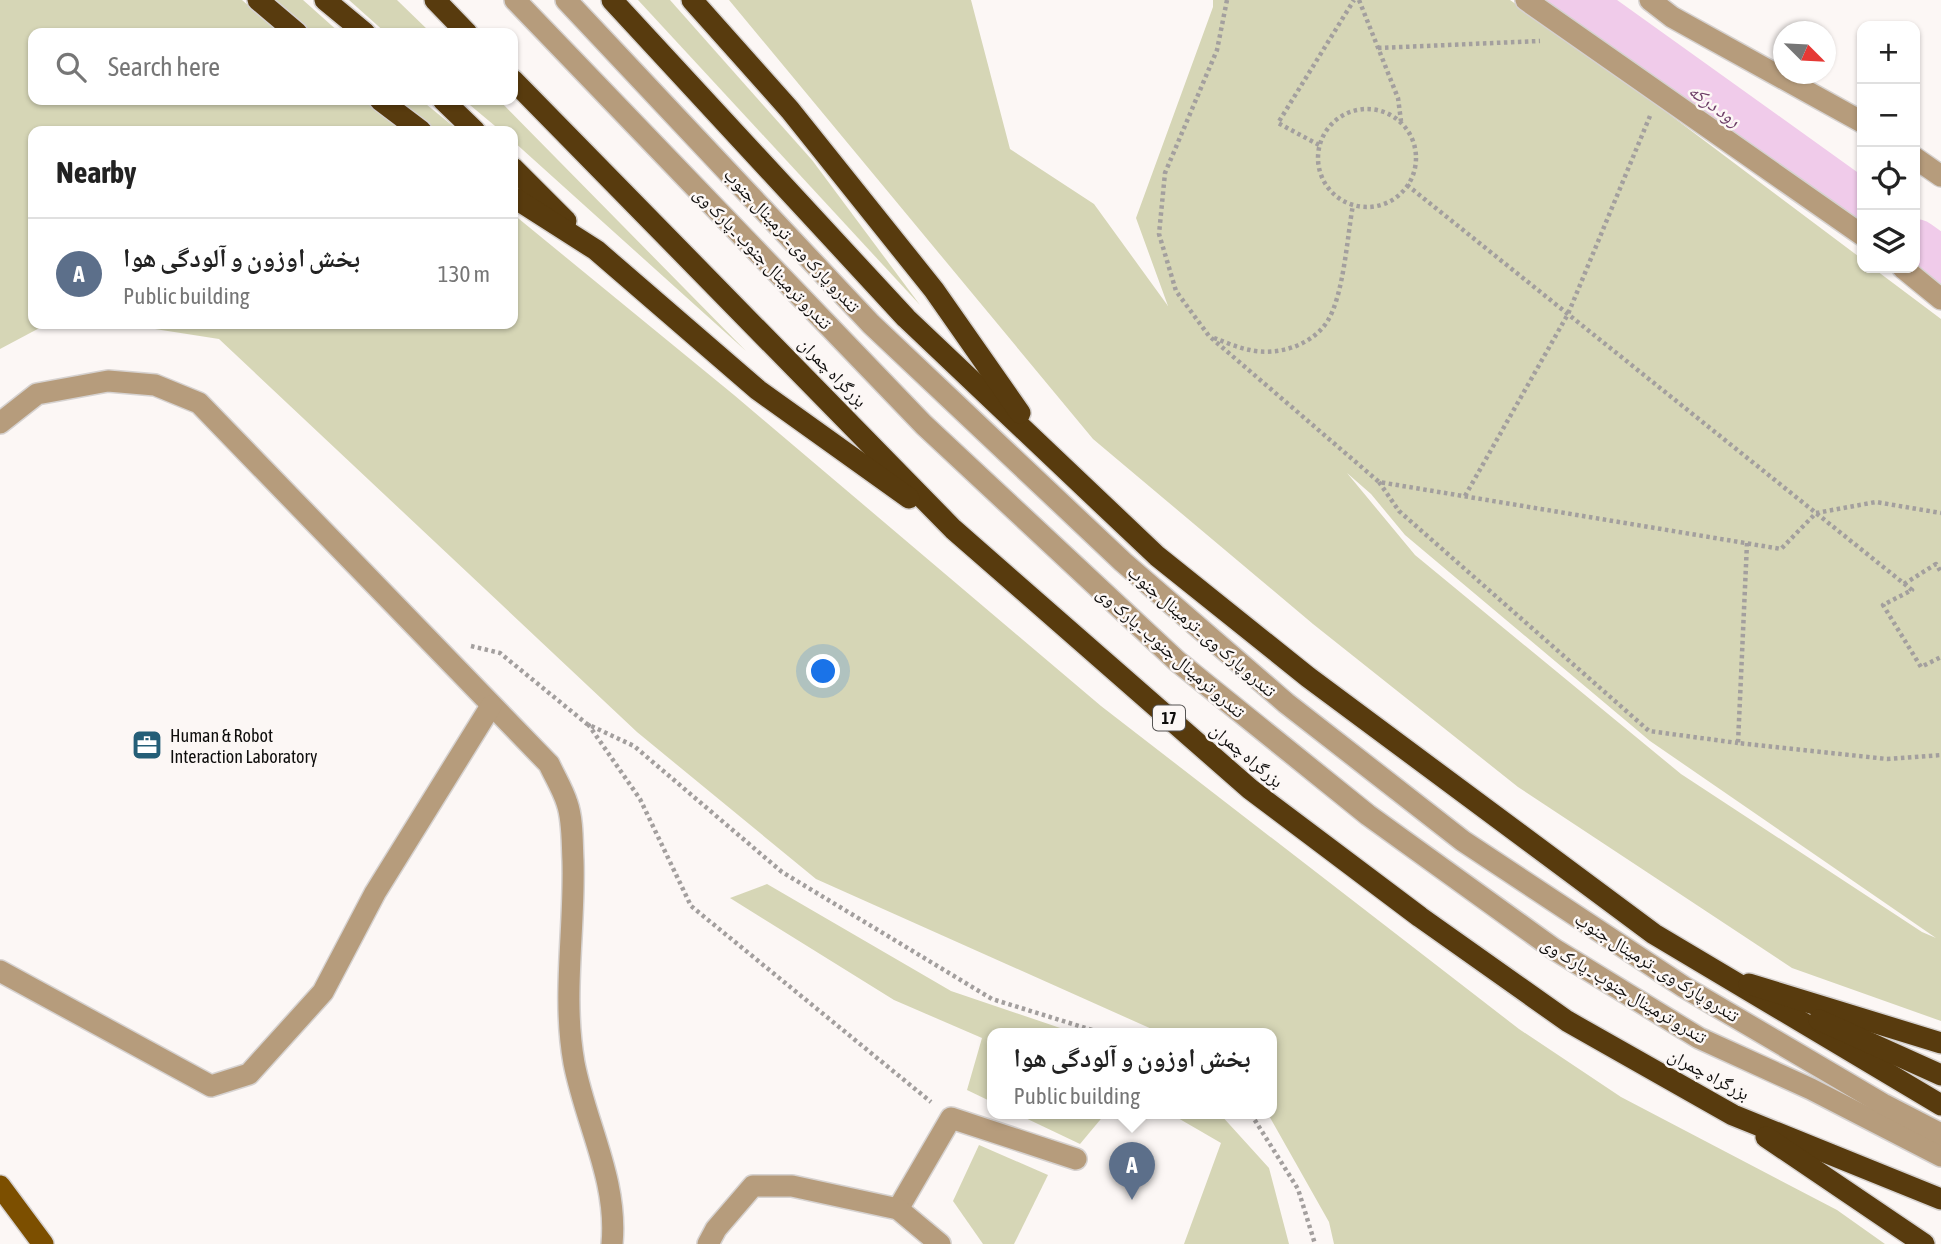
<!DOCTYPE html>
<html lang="en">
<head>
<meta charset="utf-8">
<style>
  :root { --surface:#fff; --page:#f6f6f6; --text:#222; --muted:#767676; --line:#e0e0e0; --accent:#245e77 }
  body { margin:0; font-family:"Asap Condensed","Noto Naskh Arabic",sans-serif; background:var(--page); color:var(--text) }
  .controls { position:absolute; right:21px; top:21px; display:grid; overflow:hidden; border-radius:14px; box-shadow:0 2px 5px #0004 }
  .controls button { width:63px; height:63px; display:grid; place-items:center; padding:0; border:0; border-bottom:2px solid var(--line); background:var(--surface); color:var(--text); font:35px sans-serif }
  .compass { position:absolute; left:1773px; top:21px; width:63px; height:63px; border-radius:50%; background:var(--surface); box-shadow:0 2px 5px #0004; rotate:114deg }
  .you { position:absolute; left:824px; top:672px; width:24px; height:24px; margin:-18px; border:5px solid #fff; border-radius:50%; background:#1a73e8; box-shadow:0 0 0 10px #1a73e833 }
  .badge { display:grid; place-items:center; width:46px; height:46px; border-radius:50%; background:var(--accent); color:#fff; font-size:23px; font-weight:700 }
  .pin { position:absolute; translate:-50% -58px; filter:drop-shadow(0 2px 4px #0008) }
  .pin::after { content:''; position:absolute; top:37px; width:24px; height:21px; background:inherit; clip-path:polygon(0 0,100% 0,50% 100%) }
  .popup { position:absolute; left:987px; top:1028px; width:290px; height:91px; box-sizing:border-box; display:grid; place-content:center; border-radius:14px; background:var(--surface); filter:drop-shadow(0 2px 5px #0005); font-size:23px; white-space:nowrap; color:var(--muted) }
  .popup b { font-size:26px; color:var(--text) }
  .popup::after { content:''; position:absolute; left:50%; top:100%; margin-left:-14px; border:14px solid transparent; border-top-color:var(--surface) }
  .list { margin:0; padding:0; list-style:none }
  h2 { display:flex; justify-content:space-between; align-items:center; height:91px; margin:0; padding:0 28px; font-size:30px }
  h2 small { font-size:23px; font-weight:400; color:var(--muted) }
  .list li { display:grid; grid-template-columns:46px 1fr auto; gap:21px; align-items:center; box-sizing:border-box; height:112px; padding:0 28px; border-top:2px solid var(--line) }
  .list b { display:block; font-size:26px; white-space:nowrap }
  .list p { margin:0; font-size:23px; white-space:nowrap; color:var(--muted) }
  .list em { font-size:23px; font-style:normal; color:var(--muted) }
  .icon { flex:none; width:38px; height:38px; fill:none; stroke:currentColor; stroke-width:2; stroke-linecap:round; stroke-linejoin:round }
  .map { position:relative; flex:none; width:1941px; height:1244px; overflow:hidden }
  .search { position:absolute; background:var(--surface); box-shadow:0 2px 5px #0004; left:28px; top:28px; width:490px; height:77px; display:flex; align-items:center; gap:18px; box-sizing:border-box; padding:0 24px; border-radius:14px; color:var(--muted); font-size:26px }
  .panel { position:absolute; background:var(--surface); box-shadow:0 2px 5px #0004; left:28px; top:126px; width:490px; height:203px; border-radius:14px }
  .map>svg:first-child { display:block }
  .green { fill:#d6d6b6; fill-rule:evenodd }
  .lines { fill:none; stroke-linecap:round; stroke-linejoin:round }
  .river { stroke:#f0cbea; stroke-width:56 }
  .minor-casing { stroke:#d6d2d0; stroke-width:24 }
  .major-casing { stroke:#d6d2d0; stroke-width:24 }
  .highway-casing { stroke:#d6d2d0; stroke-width:24 }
  .path { stroke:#a39f9e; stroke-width:4.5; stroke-dasharray:3.5 3.5; stroke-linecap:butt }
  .minor { stroke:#b69c7c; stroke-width:21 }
  .major { stroke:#7c4f00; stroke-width:21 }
  .highway { stroke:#583b0e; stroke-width:21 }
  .labels { text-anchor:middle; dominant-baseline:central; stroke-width:5; stroke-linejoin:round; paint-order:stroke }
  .shield { fill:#fcf7f5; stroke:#555352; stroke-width:2 }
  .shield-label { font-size:16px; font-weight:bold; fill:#0e0d0c }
  .street-label { font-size:18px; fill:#0e0d0c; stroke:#fcf7f5 }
  .poi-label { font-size:18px; fill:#0e0d0c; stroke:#fcf7f5; text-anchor:start }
  .water-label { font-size:19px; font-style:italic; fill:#6e3f68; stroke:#fcf7f5 }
</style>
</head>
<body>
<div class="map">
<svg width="1941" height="1244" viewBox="0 0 1941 1244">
  <rect width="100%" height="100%" fill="#fcf7f5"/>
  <g class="green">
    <polygon points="0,0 242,0 280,33 33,33 33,100 365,100 406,131 33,131 33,324 47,324 0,349"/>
    <polygon points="271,0 303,0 340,33 310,33"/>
    <polygon points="349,0 397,0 431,33 386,33"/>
    <polygon points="638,0 670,0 812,160 920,305"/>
    <path d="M729,0H971L1010,149L1094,204L1168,306L1136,218L1213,7V0H1510L1625,81L1862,259V268H1873L1941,319V1021L1792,968L1518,787L1313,624L1093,439ZM1347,473L1371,494L1405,535L1650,741L1936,938L1922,932L1681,774L1415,555Z"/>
    <polygon points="394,100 421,100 459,131 435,131"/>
    <polygon points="464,100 499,100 746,351 513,141 513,131 501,131"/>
    <polygon points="513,214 734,395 1101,706 1519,1029 1621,1097 1837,1210 1885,1244 1334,1244 1329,1222 1268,1114 1272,1114 1272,1034 1163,1034 816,879 637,732 219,339 123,324 513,324"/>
    <polygon points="767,884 951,991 1078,1034 992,1034 992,1102 967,1090 982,1038 894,1000 730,898"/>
    <polygon points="1017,1114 1105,1114 1080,1144"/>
    <polygon points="1171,1114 1220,1114 1269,1168 1289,1244 1184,1244 1221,1143"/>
    <polygon points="979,1145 1048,1175 1014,1244 983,1244 953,1201"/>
  </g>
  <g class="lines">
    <g class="river">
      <polyline points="1569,0 1862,210"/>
      <polyline points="1915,247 1941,266"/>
    </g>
    <g class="minor-casing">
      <g id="minor">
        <polyline points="515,0 924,425 1177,661 1368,815 1554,949 1699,1038 1811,1089 1941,1156"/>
        <polyline points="566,0 871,324 1123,562 1286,703 1463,841 1684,987 1883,1104 1941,1134"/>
        <polyline points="1526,0 1862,235"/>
        <polyline points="1650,0 1672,17 1862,122"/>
        <polyline points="1915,158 1941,176"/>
        <polyline points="1903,268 1941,299"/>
        <path d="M0,423L37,394L108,381L155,385L199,403L549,764C555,777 563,790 567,803C573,820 572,843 573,861C575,929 562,996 574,1063C586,1125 618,1180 612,1244"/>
        <polyline points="0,971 211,1086 249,1074 323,992 375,893 491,706"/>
        <polyline points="898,1209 951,1118 1076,1159"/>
        <polyline points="708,1244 716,1229 753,1186 792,1186 898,1209 940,1244"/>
      </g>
    </g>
    <g class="major-casing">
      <polyline id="major" points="0,1186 43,1244"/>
    </g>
    <g class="highway-casing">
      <g id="highway">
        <polyline points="258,0 297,33"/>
        <polyline points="325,0 365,33"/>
        <polyline points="435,0 467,33"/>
        <polyline points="612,0 906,318 1157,556 1308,677 1654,934 1941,1105"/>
        <polyline points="692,0 790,110 934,290 1020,413"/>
        <polyline points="513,80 953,529 1250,789 1420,917 1567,1021 1733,1115 1941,1199"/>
        <polyline points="380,100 421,131"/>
        <polyline points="443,100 475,131"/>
        <polyline points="513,168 566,221"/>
        <polyline points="513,197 596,250 758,390 909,498"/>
        <polyline points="1749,984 1941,1043"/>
        <polyline points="1819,1020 1941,1075"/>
        <polyline points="1766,1137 1924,1244"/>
      </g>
    </g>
    <g class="path">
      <polyline points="1227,0 1217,50 1165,173 1159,234 1176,291 1209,336 1379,482 1781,549 1816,513 1876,502 1941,513"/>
      <polyline points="1359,0 1398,98 1401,121"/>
      <polyline points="1378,48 1540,41"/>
      <circle cx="1367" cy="158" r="49"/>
      <polyline points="1319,145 1278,123 1354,0"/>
      <polyline points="1407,185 1912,590 1883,605 1921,667 1941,657"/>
      <path d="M1214,338C1225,342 1238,348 1250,350C1277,356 1311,346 1327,322C1344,295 1347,237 1353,205"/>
      <polyline points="1379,482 1399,511 1649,731 1738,743"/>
      <polyline points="1465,496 1568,314 1650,116"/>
      <polyline points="1747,543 1738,743 1887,759 1941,755"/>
      <polyline points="1904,584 1936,564 1941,572"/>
      <polyline points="471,646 500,653 587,724 634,746 782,872 992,999 1105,1034"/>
      <polyline points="588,724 640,799 691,906 931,1102"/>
      <polyline points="1251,1114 1298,1189 1315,1244"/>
    </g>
    <use href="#minor" class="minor"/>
    <use href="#major" class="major"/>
    <use href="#highway" class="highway"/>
  </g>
  <defs>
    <g id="office-square" transform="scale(1.575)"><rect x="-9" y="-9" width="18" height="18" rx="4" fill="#245e77" stroke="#fcf7f5"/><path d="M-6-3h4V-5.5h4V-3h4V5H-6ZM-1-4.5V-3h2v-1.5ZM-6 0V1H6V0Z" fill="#fff"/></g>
  </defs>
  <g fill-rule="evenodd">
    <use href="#office-square" x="147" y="745"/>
  </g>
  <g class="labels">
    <rect class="shield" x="1153" y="705.5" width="32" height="25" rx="5"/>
    <g class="shield-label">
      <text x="1169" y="718">17</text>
    </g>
    <g class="street-label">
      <text transform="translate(792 240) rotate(47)">تندرو پارک وی ـ ترمینال جنوب</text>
      <text transform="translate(763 258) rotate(46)">تندرو ترمینال جنوب ـ پارک وی</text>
      <text transform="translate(833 372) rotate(46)">بزرگراه چمران</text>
      <text transform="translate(1202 631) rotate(41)">تندرو پارک وی ـ ترمینال جنوب</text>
      <text transform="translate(1171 652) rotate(41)">تندرو ترمینال جنوب ـ پارک وی</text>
      <text transform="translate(1247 755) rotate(40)">بزرگراه چمران</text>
      <text transform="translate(1657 967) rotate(32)">تندرو پارک وی ـ ترمینال جنوب</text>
      <text transform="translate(1624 990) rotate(31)">تندرو ترمینال جنوب ـ پارک وی</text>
      <text transform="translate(1709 1074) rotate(28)">بزرگراه چمران</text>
    </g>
    <g class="poi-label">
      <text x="170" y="735">Human &amp; Robot<tspan x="170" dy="21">Interaction Laboratory</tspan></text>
    </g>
    <g class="water-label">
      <text transform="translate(1715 105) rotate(36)">رود درکه</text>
    </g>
  </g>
</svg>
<div class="controls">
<button>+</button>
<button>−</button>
<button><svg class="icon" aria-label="locate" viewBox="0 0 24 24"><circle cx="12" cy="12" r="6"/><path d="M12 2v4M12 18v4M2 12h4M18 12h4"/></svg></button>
<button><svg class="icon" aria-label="layers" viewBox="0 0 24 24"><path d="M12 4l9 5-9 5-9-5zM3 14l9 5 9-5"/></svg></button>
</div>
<svg class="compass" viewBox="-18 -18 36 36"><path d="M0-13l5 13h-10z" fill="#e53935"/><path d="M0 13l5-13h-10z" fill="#767676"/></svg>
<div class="you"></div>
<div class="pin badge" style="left:1132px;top:1200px;background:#5c6f8a">A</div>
<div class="popup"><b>بخش اوزون و آلودگی هوا</b>Public building</div>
<div class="search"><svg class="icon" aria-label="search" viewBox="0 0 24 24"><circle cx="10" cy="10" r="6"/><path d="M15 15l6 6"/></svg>Search here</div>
<section class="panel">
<h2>Nearby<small></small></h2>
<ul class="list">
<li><span class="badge" style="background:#5c6f8a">A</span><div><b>بخش اوزون و آلودگی هوا</b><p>Public building</p></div><em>130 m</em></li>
</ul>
</section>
</div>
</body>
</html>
